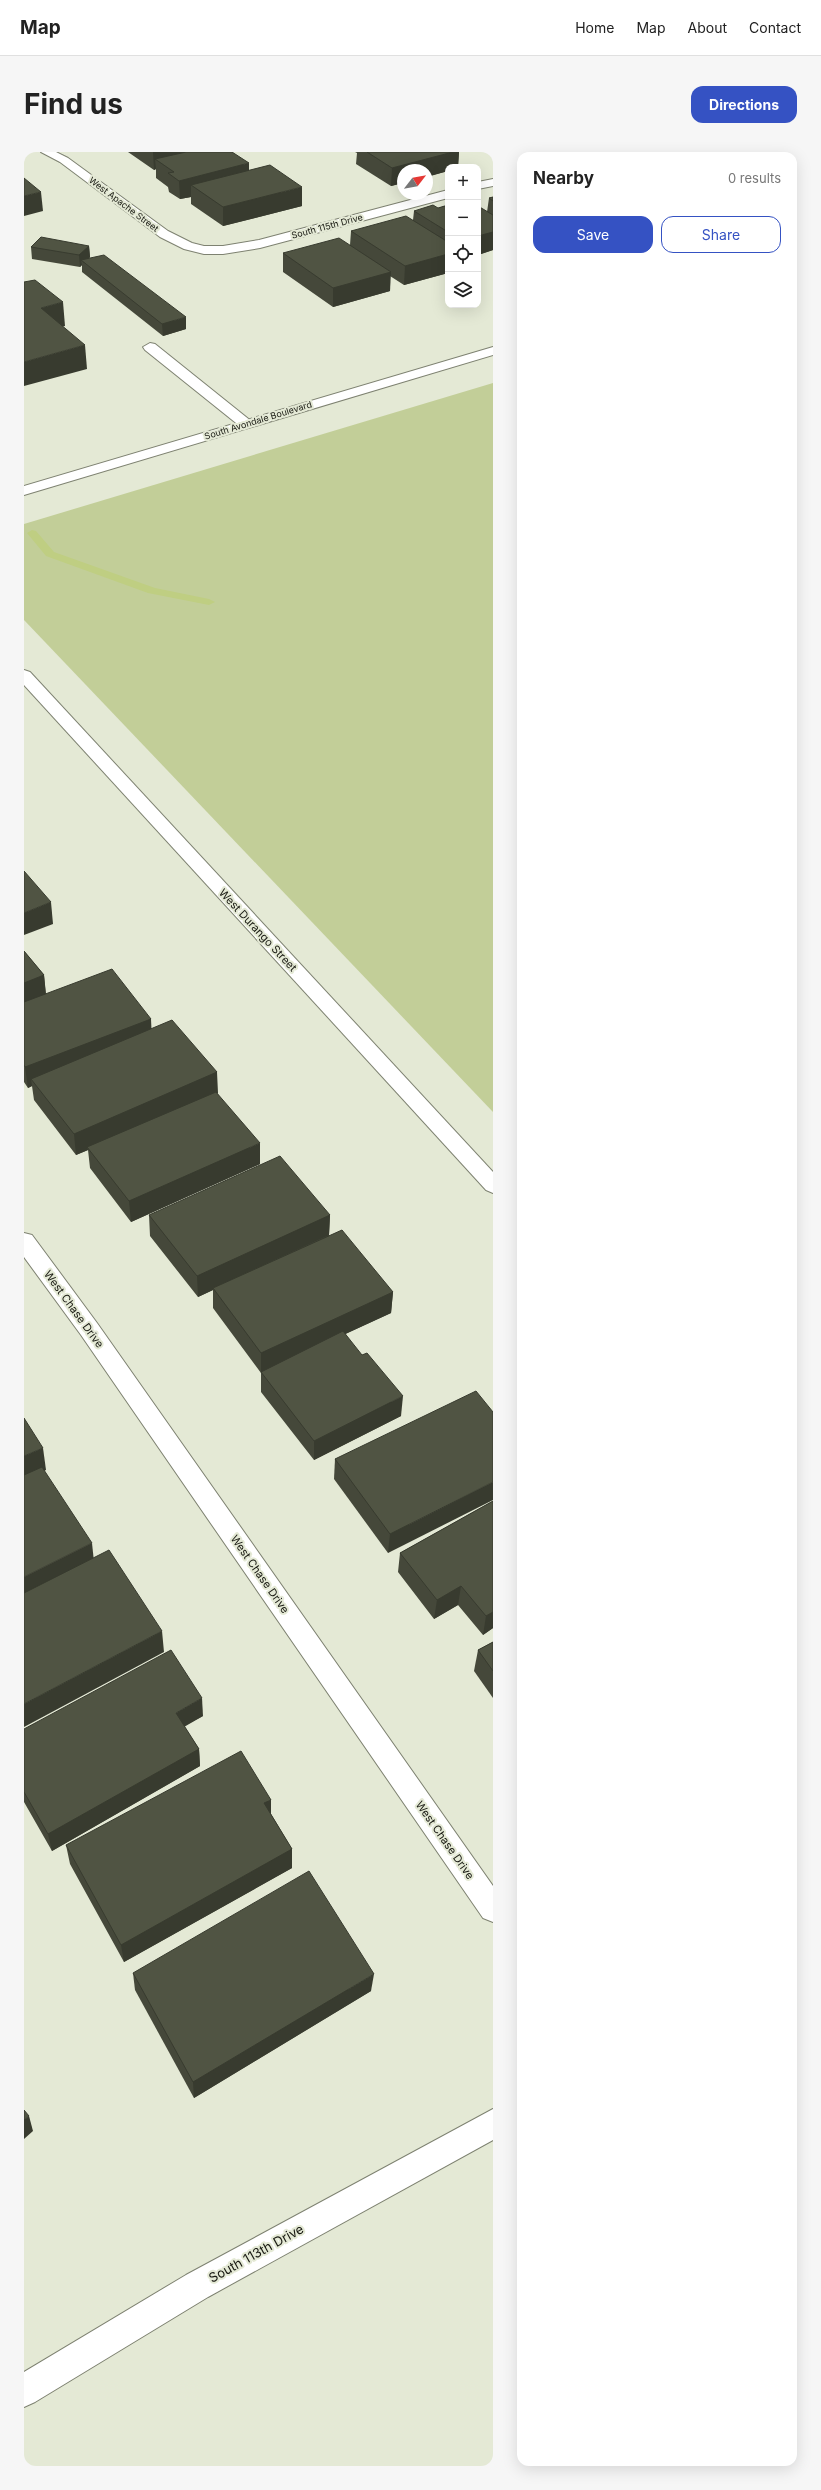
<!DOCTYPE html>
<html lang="en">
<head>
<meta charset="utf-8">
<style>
  :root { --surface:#fff; --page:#f6f6f6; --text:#222; --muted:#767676; --line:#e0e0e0; --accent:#3552c3 }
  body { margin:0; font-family:Inter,sans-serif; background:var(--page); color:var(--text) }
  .controls { position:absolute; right:12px; top:12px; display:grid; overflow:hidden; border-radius:8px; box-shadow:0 4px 16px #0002 }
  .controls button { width:36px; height:36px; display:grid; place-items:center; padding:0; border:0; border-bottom:1px solid var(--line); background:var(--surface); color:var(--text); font:20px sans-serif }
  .compass { position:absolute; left:373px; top:12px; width:36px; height:36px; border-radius:50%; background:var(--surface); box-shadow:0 4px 16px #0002; rotate:59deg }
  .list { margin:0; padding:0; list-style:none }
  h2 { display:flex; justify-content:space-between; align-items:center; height:52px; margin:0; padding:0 16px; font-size:17px }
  h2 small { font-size:13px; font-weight:400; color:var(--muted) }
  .actions { display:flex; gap:8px; padding:12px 16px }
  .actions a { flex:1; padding:9px 0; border:1px solid var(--accent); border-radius:12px; text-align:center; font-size:14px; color:var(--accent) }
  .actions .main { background:var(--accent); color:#fff }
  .icon { flex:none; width:22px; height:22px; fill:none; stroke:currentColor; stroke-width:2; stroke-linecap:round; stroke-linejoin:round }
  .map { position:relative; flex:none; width:469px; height:2314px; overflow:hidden; border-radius:12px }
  header { display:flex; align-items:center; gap:24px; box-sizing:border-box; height:56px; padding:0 20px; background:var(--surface); border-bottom:1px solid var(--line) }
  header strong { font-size:19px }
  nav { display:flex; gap:22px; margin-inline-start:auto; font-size:14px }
  .intro { display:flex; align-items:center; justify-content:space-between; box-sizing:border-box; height:96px; padding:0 24px }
  h1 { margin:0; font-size:28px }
  .button { padding:10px 18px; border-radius:12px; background:var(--accent); color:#fff; font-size:14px; font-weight:700 }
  main { display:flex; gap:24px; padding:0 24px }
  aside { flex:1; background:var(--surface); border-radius:12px; box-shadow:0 4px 16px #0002 }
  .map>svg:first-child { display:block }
  .green { fill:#c2ce98 }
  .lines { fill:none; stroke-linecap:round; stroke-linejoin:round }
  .stream { fill:#bfce82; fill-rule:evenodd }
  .service-casing { stroke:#7e8271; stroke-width:2 }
  .minor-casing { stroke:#7e8271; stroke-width:2 }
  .tertiary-casing { stroke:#7e8271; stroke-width:2 }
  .secondary-casing { stroke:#7e8271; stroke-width:2 }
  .service { fill:#fff; fill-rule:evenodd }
  .minor { fill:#fff; fill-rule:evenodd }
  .tertiary { fill:#fff; fill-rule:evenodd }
  .secondary { fill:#fff; fill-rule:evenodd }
  .wall { fill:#45483a }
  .shaded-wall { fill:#383b2f }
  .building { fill:#505443; stroke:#383b2f }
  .labels { text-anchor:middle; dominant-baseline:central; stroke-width:4; stroke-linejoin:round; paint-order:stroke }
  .far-street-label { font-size:9px; fill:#171811; stroke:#e4e9d5 }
  .street-label { font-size:11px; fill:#171811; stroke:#e4e9d5 }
  .near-street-label { font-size:13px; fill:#171811; stroke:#e4e9d5 }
</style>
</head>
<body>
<header>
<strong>Map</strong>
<nav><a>Home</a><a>Map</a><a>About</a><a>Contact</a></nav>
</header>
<div class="intro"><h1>Find us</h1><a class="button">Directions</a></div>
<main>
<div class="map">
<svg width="469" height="2314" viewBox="0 0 469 2314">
  <rect width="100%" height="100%" fill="#e4e9d5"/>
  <polygon class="green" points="469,231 469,960 0,468 0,372"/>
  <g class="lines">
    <polygon class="stream" points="8,378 12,379 30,400 131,436 185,447 191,450 185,453 124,441 22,404 3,381"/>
    <g class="service-casing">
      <polygon id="service" points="126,191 131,192 227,269 229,272 227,275 217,275 121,198 119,195"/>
    </g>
    <g class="minor-casing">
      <g id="minor">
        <polygon points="17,0 32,0 44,6 144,79 168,91 180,94 199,94 235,88 424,38 424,46 236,96 199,102 180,102 160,97 136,85 36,10"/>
        <polygon points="469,27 469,34 454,37 454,30"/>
        <polygon points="0,1081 8,1083 73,1171 469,1734 469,1770 459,1766 57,1183 0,1105"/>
        <polygon points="469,1957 469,1988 184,2145 11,2250 0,2255 0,2220 162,2123"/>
      </g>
    </g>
    <g class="tertiary-casing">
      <polygon id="tertiary" points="0,518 6,520 469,1020 469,1041 462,1038 0,533"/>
    </g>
    <g class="secondary-casing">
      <polygon id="secondary" points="469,195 469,203 0,343 0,334"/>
    </g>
    <use href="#service" class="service"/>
    <use href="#minor" class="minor"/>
    <use href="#tertiary" class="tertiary"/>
    <use href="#secondary" class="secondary"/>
  </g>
  <g class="wall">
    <polygon points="104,0 208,0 225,19 278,54 199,74 167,52 167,45 156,47 145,40 144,35 132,26 132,17 130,18"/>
    <polygon points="331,0 435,0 434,15 424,15 424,19 367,34 332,12 333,1"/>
    <polygon points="469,45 469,98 454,103 463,60 465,46"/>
    <polygon points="424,53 424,121 380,133 366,124 366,139 309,155 259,120 259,101 326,93 327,79 389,68 390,59 414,56"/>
    <polygon points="65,94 66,105 65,107 162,177 139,184 58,120 58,113 56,115 8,107 7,95"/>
    <polygon points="0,799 20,823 22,842 127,867 127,877 193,920 193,941 236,1012 107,1070 66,1016 64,998 52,1003 10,948 8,934 4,936 0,930"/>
    <polygon points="125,1063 306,1063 305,1083 369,1140 367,1161 321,1182 377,1264 290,1308 237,1240 237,1221 189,1156 189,1138 174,1145 126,1084"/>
    <polygon points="469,1260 364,1401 310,1327 311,1307"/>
    <polygon points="469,1349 469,1476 459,1483 434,1453 410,1467 374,1420 376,1401"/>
    <polygon points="469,1490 469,1546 450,1519 454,1498"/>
    <polygon points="179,1564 160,1574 175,1597 176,1614 28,1699 0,1650 0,1577"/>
    <polygon points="247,1648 247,1662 268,1697 268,1716 100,1810 46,1712 42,1693"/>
    <polygon points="109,1821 347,1839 170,1946 111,1838"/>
  </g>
  <g class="shaded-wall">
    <polygon points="129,0 197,0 131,7 132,17 130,18"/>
    <polygon points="429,0 435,0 434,15 424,15 424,19 403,25 403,18 379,18 379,31 367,34 368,16"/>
    <polygon points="225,11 225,30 167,33 167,45 156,47 155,29"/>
    <polygon points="278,35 278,54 199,74 199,55"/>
    <polygon points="17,40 19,59 0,64 0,44"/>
    <polygon points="469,80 469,98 454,103 454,84"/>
    <polygon points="65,94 66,105 60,111 57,108 58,113 56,115 55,103"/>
    <polygon points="424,102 424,121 380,133 381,114"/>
    <polygon points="367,120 366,139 309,155 309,136"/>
    <polygon points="39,150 41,174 19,180 17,156"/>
    <polygon points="162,165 162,177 139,184 138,172"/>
    <polygon points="61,193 63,217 0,234 0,210"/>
    <polygon points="27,750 29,772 0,783 0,761"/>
    <polygon points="20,823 22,845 0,854 0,831"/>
    <polygon points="127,867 128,888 7,927 8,934 4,936 1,915"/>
    <polygon points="193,920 194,941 65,997 63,995 64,998 52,1003 50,982"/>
    <polygon points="236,991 236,1012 107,1070 105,1049"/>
    <polygon points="306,1063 305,1083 189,1136 189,1138 174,1145 173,1124"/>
    <polygon points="369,1140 367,1161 237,1221 237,1201"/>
    <polygon points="379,1244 377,1264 290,1308 290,1289"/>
    <polygon points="19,1296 22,1318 0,1329 0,1304"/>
    <polygon points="469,1330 469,1348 364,1401 366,1382"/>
    <polygon points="68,1391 70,1410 0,1446 0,1425"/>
    <polygon points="437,1434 434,1453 410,1467 413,1448"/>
    <polygon points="469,1460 469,1476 459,1483 462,1464"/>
    <polygon points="138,1479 140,1500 0,1575 0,1552"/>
    <polygon points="178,1546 179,1564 153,1579 152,1561"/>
    <polygon points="175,1597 176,1614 28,1699 24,1682"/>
    <polygon points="247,1648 247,1667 240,1651"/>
    <polygon points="268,1697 268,1716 100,1810 97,1793"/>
    <polygon points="350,1822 347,1839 170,1946 169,1930"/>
    <polygon points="5,1964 9,1979 0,1987 0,1968"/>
  </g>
  <g class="building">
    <polygon points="162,0 208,0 225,11 155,29 144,21 150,20 131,7"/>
    <polygon points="343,0 429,0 368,16"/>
    <polygon points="246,13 278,35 199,55 167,33"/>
    <polygon points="0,26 17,40 0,44"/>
    <polygon points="469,45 469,49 465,46"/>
    <polygon points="409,53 414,56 424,53 424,80 390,59"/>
    <polygon points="454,54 469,63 469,80 454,84"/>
    <polygon points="382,64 424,90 424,102 381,114 327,79"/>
    <polygon points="17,85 65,94 55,103 7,95"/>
    <polygon points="315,86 367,120 309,136 259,101"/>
    <polygon points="80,103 162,165 138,172 57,108"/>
    <polygon points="11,128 39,150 17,156 61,193 0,210 0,130"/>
    <polygon points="0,719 27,750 0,761"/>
    <polygon points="0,799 20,823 0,831"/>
    <polygon points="88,817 127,867 1,915 0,913 0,850"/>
    <polygon points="148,868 193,920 50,982 7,927"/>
    <polygon points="192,940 236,991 105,1049 63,995"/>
    <polygon points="256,1004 306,1063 173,1124 125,1063"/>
    <polygon points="318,1078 369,1140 237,1201 189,1136"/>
    <polygon points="319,1179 338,1203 343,1201 379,1244 290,1289 237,1220"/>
    <polygon points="452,1239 469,1260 469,1330 366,1382 311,1307"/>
    <polygon points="0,1266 19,1296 0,1304"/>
    <polygon points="18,1315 68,1391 0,1425 0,1323"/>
    <polygon points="469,1349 469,1460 462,1464 437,1434 413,1448 376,1401"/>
    <polygon points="85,1398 138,1479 0,1552 0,1441"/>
    <polygon points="469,1490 469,1519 454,1498"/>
    <polygon points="147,1498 178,1546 152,1561 175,1597 24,1682 0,1640 0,1577"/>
    <polygon points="217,1599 247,1648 240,1651 268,1697 97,1793 42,1693"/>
    <polygon points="285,1719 350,1822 169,1930 109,1821"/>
    <polygon points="0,1958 5,1964 0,1968"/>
  </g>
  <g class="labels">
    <g class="far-street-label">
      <text transform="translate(100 52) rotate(37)">West Apache Street</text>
      <text transform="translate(303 74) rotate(-15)">South 115th Drive</text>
      <text transform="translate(234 268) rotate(-17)">South Avondale Boulevard</text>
    </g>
    <g class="street-label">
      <text transform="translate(234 778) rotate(47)">West Durango Street</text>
      <text transform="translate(50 1157) rotate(54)">West Chase Drive</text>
      <text transform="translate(236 1422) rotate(55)">West Chase Drive</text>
      <text transform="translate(421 1688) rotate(55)">West Chase Drive</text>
    </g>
    <g class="near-street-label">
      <text transform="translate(232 2101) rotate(-29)">South 113th Drive</text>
    </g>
  </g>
</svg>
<div class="controls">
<button>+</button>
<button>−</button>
<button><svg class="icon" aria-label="locate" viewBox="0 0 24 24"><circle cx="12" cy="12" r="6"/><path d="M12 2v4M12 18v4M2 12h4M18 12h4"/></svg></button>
<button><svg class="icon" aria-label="layers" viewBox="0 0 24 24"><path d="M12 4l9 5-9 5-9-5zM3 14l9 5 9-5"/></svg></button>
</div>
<svg class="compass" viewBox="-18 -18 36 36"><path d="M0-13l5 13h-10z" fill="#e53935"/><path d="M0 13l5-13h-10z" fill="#767676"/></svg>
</div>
<aside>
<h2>Nearby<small>0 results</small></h2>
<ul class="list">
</ul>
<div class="actions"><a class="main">Save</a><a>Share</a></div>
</aside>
</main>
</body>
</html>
